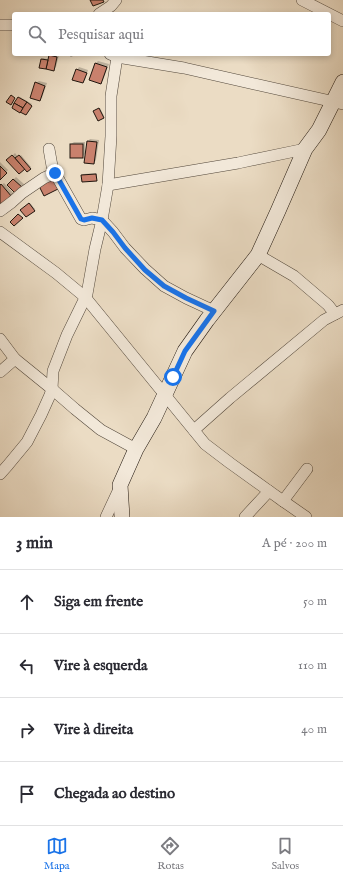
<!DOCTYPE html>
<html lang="pt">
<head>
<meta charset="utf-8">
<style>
  :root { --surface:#fff; --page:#f7f7f7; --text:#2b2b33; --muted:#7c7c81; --line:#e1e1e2; --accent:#1a73e8 }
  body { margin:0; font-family:"IM FELL English",serif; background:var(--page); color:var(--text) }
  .stop { position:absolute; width:12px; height:12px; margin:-9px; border:3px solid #1a73e8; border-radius:50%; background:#fff }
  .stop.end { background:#1a73e8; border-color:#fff; box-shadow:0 1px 4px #0008 }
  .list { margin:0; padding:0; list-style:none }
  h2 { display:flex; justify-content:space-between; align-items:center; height:52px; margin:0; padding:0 16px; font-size:17px }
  h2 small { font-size:13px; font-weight:400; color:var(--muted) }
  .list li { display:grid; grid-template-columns:26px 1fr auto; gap:12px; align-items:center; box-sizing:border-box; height:64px; padding:0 16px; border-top:1px solid var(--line) }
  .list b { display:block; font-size:15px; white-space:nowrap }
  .list em { font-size:13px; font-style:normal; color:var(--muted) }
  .icon { flex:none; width:22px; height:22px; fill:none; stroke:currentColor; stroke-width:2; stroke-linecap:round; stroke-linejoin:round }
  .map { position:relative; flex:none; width:343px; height:517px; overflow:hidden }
  .search { position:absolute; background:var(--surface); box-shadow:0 2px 6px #0003; left:12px; right:12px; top:12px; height:44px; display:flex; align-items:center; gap:10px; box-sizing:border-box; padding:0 14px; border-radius:4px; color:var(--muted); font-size:15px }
  .sheet { height:308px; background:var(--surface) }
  nav { display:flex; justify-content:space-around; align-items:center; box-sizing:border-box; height:56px; border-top:1px solid var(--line); background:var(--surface); font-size:11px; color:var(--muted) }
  nav a { display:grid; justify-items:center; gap:2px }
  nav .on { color:var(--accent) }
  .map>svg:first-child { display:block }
  .shadow { fill:#0003 }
  .building { fill:#c9816d; stroke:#1f150d }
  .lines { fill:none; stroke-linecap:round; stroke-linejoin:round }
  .street-casing { stroke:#52473b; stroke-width:12 }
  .secondary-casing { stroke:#1f150d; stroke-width:16 }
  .street { stroke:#f2e8d9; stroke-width:11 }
  .secondary { stroke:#f2e8d9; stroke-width:15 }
  .route { stroke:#1a73e8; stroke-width:5 }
</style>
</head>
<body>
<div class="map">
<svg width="343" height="517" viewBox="0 0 343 517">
  <rect width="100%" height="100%" fill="#ebdcc4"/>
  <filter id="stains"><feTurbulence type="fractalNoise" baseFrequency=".005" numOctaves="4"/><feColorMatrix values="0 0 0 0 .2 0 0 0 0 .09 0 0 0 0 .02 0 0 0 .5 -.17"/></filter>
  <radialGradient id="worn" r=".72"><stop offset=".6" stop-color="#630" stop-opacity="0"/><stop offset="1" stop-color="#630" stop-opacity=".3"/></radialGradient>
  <g class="shadow">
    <polygon points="52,54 59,55 56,67 53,70 42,59 43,58 49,60 50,56"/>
    <polygon points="71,54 74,54 72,57 70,57"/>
    <polygon points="98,61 109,64 103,80 101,83 90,79 96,63"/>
    <polygon points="79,67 88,70 85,80 83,82 77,70"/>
    <polygon points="39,81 47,83 42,98 39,100 36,83"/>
    <polygon points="20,97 32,104 26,113 19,98"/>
    <polygon points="100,108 104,116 99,120 95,110"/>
    <polygon points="90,139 99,140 96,160 94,163 88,141"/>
    <polygon points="74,142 85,142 85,154 82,157 71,144"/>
    <polygon points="15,153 18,157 21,155 31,167 27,170 25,168 8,160"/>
    <polygon points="0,162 8,170 0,179"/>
    <polygon points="97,173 97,179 96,180 82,175 83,174"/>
    <polygon points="16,177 25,185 17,193 8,185"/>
    <polygon points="4,183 14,194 0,207 0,186"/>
    <polygon points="30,203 35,209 26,216 21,210"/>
    <polygon points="14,205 16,207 6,214 5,212"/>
  </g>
  <g class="building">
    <polygon points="90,0 103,0 104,2 93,6"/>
    <polygon points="49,55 57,57 54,71 46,69"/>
    <polygon points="41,59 48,60 46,69 39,68"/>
    <polygon points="95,63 107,67 101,84 89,80"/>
    <polygon points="76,69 87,73 83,83 72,80"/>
    <polygon points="35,82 45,86 40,101 30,98"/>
    <polygon points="11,95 15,98 11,105 6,102"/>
    <polygon points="18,97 27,102 23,108 14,103"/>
    <polygon points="27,102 32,106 26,115 20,112"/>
    <polygon points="14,103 23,108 20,113 12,108"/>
    <polygon points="99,108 104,118 98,121 93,111"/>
    <polygon points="87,141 97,142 94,164 84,163"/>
    <rect x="70" y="144" width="13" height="14"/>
    <polygon points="12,155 25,169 19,174 6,160"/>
    <polygon points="19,155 31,169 27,172 15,158"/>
    <polygon points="0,166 7,173 0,180"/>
    <polygon points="96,174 97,181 82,182 81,175"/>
    <polygon points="13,179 23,188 17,195 7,185"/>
    <polygon points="53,179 58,189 44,196 39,186"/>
    <polygon points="1,184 12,197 0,208 0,185"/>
    <polygon points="29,203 35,211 26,217 20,210"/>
    <polygon points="18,214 23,218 14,226 10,222"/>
  </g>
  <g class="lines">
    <g class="street-casing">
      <g id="street">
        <polyline points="302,0 343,21"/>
        <polyline points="99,14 111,6 116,0"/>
        <polyline points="0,25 14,25"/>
        <polyline points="110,54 117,57 184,68 343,104"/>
        <polyline points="49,149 52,166 55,173 81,219 84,220 92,218 102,220 113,232 125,248 145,269 164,286 186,298 214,311"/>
        <polyline points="108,185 238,163 305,149"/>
        <polyline points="0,211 12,202 22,193 44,178 55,173"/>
        <polyline points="0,232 56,273 85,297 205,444 230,463 269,491 283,501 306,517"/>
        <polyline points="258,255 294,276 328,305 335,314"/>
        <polyline points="0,339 15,359 52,389 75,409 101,430 136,449"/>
        <polyline points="0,372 15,359"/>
        <polyline points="194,430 230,398 324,320 343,310"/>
        <polyline points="0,474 8,465 27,442 41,415 50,395 52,389 53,371 67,335 87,294 95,249 102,220 108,185 111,136 111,96 117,57"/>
        <polyline points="283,501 307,469"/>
        <polyline points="106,517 120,487"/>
        <polyline points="245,517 269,491"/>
      </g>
    </g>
    <g class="secondary-casing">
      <polyline id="secondary" points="122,517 120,485 136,449 154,418 185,351 207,320 258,255 278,211 305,149 319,130 343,82"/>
    </g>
    <use href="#street" class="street"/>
    <use href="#secondary" class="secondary"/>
  </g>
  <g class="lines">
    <polyline class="route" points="55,173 81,219 84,220 92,218 102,220 113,232 125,248 145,270 164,286 186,298 214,311 185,351 173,377"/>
  </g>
  <rect width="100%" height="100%" filter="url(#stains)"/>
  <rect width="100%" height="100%" fill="url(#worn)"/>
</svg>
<div class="stop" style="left:173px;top:377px"></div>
<div class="stop end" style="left:55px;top:173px"></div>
<div class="search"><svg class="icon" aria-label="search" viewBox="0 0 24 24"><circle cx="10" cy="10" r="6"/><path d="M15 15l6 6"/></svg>Pesquisar aqui</div>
</div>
<section class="sheet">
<h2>3 min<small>A pé · 200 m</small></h2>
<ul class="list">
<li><svg class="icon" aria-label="ahead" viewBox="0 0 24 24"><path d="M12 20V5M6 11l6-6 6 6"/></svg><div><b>Siga em frente</b></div><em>50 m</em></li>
<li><svg class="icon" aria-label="left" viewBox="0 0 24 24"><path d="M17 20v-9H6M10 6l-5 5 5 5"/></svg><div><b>Vire à esquerda</b></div><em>110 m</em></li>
<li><svg class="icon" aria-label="right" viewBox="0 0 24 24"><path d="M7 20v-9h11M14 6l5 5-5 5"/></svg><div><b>Vire à direita</b></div><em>40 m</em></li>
<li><svg class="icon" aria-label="arrive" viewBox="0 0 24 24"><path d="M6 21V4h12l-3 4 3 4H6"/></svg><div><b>Chegada ao destino</b></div></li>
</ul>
</section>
<nav>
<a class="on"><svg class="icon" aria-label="map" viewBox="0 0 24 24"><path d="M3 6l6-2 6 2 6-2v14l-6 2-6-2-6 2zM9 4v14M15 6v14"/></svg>Mapa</a>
<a><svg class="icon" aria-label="directions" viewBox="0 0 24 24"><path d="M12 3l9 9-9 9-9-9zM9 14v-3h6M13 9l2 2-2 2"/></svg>Rotas</a>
<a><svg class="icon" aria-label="saved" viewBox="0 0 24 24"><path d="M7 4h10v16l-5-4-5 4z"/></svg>Salvos</a>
</nav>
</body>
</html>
